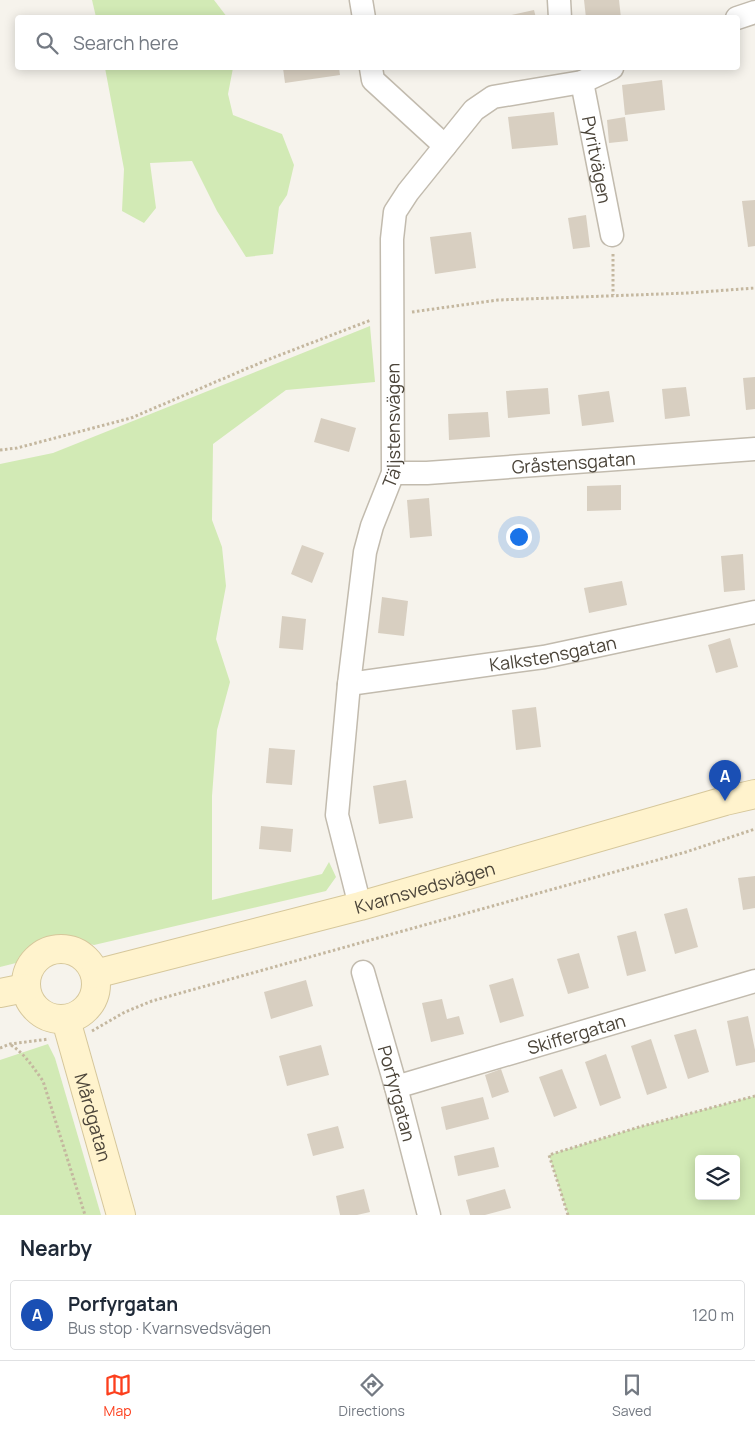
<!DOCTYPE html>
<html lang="en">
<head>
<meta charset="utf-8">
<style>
  :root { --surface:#fff; --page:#f6f6f7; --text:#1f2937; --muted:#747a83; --line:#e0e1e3; --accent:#fc3f1d }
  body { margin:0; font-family:Manrope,sans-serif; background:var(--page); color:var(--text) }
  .controls { position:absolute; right:15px; bottom:15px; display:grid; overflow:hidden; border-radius:5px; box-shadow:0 2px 12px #0003 }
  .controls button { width:45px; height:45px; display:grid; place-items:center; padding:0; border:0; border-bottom:1px solid var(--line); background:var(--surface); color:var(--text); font:25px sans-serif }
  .you { position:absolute; left:518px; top:536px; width:18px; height:18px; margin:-12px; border:4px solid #fff; border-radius:50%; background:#1a73e8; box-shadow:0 0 0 8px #1a73e833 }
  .badge { display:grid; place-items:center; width:32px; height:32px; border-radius:50%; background:var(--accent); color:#fff; font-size:16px; font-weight:700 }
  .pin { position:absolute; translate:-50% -41px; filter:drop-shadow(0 1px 2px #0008) }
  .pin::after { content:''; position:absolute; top:26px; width:18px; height:15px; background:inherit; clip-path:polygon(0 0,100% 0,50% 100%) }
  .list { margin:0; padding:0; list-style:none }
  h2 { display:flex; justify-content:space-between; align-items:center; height:65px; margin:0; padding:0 20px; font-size:21px }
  h2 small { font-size:16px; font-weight:400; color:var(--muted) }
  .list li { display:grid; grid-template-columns:32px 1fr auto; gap:15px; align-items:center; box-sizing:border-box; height:70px; margin:0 10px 10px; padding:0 10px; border:1px solid var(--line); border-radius:5px }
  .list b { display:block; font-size:19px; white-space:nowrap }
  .list p { margin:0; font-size:16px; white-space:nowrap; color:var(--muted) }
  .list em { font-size:16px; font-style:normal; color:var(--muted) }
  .icon { flex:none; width:28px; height:28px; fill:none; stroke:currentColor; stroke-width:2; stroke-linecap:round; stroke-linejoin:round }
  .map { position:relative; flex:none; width:755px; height:1215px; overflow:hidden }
  .search { position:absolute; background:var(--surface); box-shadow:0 2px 12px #0003; left:15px; right:15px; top:15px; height:55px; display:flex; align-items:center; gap:12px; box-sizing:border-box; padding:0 18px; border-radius:5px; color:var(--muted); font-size:19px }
  .sheet { height:145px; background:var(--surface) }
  nav { display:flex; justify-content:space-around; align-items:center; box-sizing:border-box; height:70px; border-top:1px solid var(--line); background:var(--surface); font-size:14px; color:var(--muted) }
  nav a { display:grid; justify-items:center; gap:2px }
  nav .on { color:var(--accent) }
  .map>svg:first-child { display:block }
  .green { fill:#d2eab5; fill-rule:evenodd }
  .building { fill:#d8cfc1 }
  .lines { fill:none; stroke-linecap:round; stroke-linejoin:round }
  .street-casing { stroke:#c2bbae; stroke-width:25 }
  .secondary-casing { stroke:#d6c79b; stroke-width:30 }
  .path { stroke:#c4b79f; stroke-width:3; stroke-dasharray:2.5 2.5; stroke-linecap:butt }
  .street { stroke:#fff; stroke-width:22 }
  .secondary { stroke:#fff3cd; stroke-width:28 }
  .labels { text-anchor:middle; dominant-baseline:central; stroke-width:4; stroke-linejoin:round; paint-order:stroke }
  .street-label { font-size:18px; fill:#4b4439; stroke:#fff }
</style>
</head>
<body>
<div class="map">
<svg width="755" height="1215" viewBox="0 0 755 1215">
  <rect width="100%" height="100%" fill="#f6f3ec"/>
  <g class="green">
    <polygon points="92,0 214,0 227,17 96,17"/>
    <polygon points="105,68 233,68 228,94 233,115 282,134 294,165 287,195 279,207 273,254 246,257 217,211 192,161 150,163 156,208 144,223 122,211 124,169"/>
    <polygon points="370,326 375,382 286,390 213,444 212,520 222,547 226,586 216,639 230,682 217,730 212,796 212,900 322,874 329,862 336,877 326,891 94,945 68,938 39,943 16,963 0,967 0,464 53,453"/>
    <polygon points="48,1044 55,1058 101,1215 0,1215 0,1060"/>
    <path d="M755,1096V1215H568L549,1155L639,1127ZM699,1159H736V1196H699Z"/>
  </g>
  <g class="building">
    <polygon points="584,0 619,0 621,18 586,18"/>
    <polygon points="534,10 536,18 502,18 502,17"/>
    <polygon points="283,68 339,68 340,75 285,83"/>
    <polygon points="662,80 665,110 625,115 622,85"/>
    <polygon points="554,112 558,145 512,149 508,117"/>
    <polygon points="625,117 628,141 609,143 607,120"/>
    <polygon points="755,200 755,246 748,247 742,201"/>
    <polygon points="586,215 590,247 573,249 568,218"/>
    <polygon points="471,232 476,268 435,274 430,237"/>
    <polygon points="755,377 755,409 746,410 743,378"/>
    <polygon points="686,387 690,416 665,419 662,389"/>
    <polygon points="548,388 550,414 508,418 506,391"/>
    <polygon points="609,391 614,422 582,426 578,395"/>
    <polygon points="488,412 490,437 449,440 448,414"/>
    <polygon points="321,418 356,428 349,452 314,442"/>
    <polygon points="621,485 621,510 587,511 587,486"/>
    <polygon points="429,498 432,536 410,538 407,500"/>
    <polygon points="302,545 324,553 312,583 291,574"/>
    <polygon points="743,554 745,590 724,592 721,556"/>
    <polygon points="622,581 627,605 589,613 584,588"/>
    <polygon points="382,597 408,601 404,636 378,633"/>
    <polygon points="282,616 306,619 303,650 279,648"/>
    <polygon points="730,638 738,667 716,673 708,645"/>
    <polygon points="536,707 541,747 516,750 512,710"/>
    <polygon points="269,748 295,750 292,785 266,783"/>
    <polygon points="406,780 413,818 379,824 373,786"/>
    <polygon points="261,826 293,829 291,852 259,849"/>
    <polygon points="755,876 755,908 743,910 738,878"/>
    <polygon points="687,908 698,947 675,954 664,914"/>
    <polygon points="636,931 646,971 627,976 617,936"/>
    <polygon points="579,953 589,988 568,994 557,959"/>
    <polygon points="513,978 524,1016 500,1023 489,985"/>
    <polygon points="306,980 313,1006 271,1019 264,992"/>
    <polygon points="442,999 447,1019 459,1016 464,1034 431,1042 422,1003"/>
    <polygon points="748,1016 755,1050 755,1062 736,1066 727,1021"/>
    <polygon points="696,1029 709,1072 688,1079 674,1035"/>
    <polygon points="651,1039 667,1088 647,1095 631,1046"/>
    <polygon points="321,1045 329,1075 287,1086 279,1056"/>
    <polygon points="606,1054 621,1098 600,1106 585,1062"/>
    <polygon points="501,1069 509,1092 492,1098 485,1075"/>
    <polygon points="562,1069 577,1108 554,1117 539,1077"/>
    <polygon points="483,1097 489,1119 446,1130 441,1107"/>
    <polygon points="338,1126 344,1148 313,1156 307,1134"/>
    <polygon points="494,1147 499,1167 458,1176 454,1156"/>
    <polygon points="364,1189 370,1212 357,1215 340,1215 336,1196"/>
    <polygon points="505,1189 511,1208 485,1215 470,1215 466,1200"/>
  </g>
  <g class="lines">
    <g class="street-casing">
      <g id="street">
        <polyline points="361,0 364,18"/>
        <polyline points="559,0 560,18"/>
        <polyline points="737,18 755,12"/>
        <polyline points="371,68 373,80 445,146"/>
        <path id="s1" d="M582,82L612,235"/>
        <path id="s2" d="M393,473H427L755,449"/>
        <path id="s3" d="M349,684L544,657L755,612"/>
        <path id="s4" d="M360,906L337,815L349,684L365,552L372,526L393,473L392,239L395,212L408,192L474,110L493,97L582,82L612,68"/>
        <path id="s5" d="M363,972L396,1087L429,1215"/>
        <path id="s6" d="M396,1087L755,981"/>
      </g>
    </g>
    <g class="secondary-casing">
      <g id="secondary">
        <circle cx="61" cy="984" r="35"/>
        <path id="s7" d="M95,974L360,906L725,801L755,794"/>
        <polyline points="0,993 25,988"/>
        <path id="s8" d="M66,1020L121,1215"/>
      </g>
    </g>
    <g class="path">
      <polyline points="613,254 613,295"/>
      <polyline points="412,312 498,300 688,293 755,288"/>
      <polyline points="0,450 17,448 131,418 267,360 371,320"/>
      <polyline points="92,1031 125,1012 152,1001 686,852 755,829"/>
      <path d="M11,1045C25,1054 33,1067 43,1081L85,1215"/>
      <polyline points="0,1048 10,1044 49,1039"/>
      <polyline points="568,1215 549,1155 639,1127 755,1096"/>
    </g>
    <use href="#street" class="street"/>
    <use href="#secondary" class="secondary"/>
  </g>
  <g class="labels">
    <g class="street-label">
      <text stroke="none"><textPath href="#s1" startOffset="79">Pyritvägen</textPath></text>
      <text stroke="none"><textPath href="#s4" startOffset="490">Täljstensvägen</textPath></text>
      <text stroke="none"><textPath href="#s2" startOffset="181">Gråstensgatan</textPath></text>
      <text stroke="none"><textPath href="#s3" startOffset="206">Kalkstensgatan</textPath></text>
      <text stroke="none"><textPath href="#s7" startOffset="341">Kvarnsvedsvägen</textPath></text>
      <text stroke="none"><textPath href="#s6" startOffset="188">Skiffergatan</textPath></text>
      <text stroke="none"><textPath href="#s5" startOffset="126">Porfyrgatan</textPath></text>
      <text stroke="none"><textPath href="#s8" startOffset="101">Mårdgatan</textPath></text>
    </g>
  </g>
</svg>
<div class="controls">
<button><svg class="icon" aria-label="layers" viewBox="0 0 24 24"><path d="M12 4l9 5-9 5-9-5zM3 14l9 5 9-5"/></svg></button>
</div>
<div class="you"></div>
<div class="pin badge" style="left:725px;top:801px;background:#1a4fb4">A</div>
<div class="search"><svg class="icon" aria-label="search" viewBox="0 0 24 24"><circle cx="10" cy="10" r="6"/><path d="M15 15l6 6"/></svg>Search here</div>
</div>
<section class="sheet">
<h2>Nearby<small></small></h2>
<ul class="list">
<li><span class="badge" style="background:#1a4fb4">A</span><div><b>Porfyrgatan</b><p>Bus stop · Kvarnsvedsvägen</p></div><em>120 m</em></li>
</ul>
</section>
<nav>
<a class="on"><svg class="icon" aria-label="map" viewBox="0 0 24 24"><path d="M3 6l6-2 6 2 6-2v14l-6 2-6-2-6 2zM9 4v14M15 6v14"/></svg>Map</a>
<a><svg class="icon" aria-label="directions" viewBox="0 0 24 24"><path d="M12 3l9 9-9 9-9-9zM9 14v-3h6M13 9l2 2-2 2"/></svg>Directions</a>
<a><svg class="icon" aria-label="saved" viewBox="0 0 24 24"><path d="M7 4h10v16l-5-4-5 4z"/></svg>Saved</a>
</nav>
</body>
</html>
